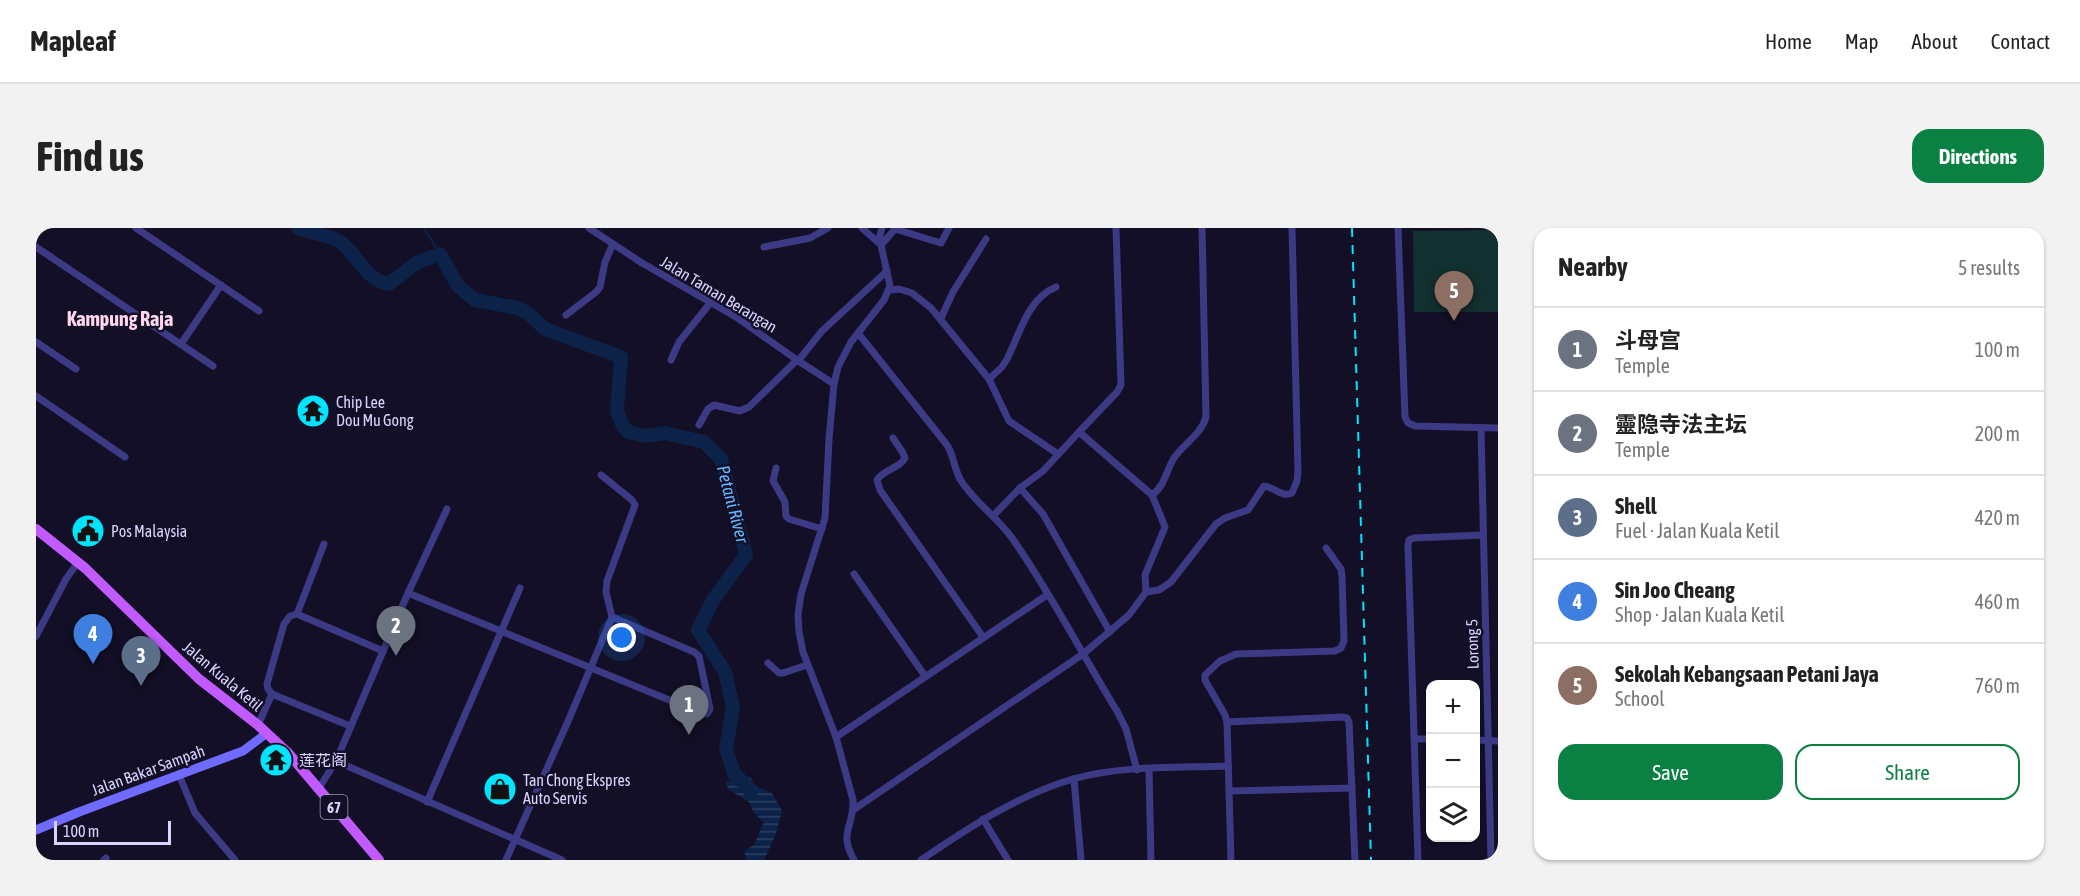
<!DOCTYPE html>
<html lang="en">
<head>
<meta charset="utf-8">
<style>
  :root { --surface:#fff; --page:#f2f2f2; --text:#222; --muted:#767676; --line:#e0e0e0; --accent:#0b8043 }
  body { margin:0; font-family:"Asap Condensed","Noto Sans SC",sans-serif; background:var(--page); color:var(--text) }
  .controls { position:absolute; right:18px; bottom:18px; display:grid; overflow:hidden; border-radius:12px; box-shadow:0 2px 4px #0004 }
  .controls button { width:54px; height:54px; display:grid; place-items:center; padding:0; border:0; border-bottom:2px solid var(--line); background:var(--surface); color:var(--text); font:30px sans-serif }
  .scale { position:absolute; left:18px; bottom:15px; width:117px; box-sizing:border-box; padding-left:6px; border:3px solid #d9d4ff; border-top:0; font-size:16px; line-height:21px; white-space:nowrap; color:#d9d4ff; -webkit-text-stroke:4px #130f26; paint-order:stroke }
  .you { position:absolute; left:586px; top:410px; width:21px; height:21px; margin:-15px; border:4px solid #fff; border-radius:50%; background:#1a73e8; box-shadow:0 0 0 9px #1a73e833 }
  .badge { display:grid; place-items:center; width:39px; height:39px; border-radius:50%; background:var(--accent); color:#fff; font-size:20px; font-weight:700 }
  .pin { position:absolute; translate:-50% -50px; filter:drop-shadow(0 2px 3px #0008) }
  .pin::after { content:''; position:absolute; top:32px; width:21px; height:18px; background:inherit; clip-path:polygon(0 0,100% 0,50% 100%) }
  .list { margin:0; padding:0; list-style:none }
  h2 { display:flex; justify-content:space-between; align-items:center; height:78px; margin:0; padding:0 24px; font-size:26px }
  h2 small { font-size:20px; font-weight:400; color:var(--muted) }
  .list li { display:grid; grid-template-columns:39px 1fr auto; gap:18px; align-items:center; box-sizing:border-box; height:84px; padding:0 24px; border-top:2px solid var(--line) }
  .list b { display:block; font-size:22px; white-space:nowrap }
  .list p { margin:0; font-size:20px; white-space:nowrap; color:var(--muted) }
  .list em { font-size:20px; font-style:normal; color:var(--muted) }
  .actions { display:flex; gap:12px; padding:18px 24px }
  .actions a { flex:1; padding:14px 0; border:2px solid var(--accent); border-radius:18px; text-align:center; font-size:21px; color:var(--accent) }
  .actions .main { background:var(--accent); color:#fff }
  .icon { flex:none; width:33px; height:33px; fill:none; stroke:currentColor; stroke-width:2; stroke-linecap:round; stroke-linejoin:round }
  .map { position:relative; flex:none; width:1462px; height:632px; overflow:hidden; border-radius:18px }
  header { display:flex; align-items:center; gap:36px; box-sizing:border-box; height:84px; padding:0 30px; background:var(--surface); border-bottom:2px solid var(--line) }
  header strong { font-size:28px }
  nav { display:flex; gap:33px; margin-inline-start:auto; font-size:21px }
  .intro { display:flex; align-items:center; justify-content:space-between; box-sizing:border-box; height:144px; padding:0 36px }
  h1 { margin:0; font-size:42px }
  .button { padding:15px 27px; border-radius:18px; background:var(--accent); color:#fff; font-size:21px; font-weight:700 }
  main { display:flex; gap:36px; padding:0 36px }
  aside { flex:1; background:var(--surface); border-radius:18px; box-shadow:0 2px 4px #0004 }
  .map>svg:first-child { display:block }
  .green { fill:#12302f }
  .water { fill:url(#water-rules) }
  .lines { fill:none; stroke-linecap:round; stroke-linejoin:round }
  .stream { stroke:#0c2248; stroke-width:2 }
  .river { stroke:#0c2248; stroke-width:14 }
  .street { stroke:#3d3a85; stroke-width:7 }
  .secondary { stroke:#6f6bff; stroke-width:9 }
  .primary { stroke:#c25bff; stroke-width:10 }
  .rail { stroke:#00e5ff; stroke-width:2; stroke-dasharray:9 8; stroke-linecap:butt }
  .labels { text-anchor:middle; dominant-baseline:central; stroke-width:5; stroke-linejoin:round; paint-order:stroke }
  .shield { fill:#130f26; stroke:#9e99be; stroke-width:1.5 }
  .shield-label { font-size:15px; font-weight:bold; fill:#d9d4ff }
  .street-label { font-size:16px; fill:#d9d4ff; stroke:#130f26 }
  .poi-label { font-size:16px; fill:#d9d4ff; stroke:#130f26; text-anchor:start }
  .water-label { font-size:18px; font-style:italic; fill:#62b6ff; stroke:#130f26 }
  .quarter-label { font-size:20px; font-weight:bold; fill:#ffd6f0; stroke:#130f26 }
</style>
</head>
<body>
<header>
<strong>Mapleaf</strong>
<nav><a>Home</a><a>Map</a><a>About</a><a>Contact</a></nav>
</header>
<div class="intro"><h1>Find us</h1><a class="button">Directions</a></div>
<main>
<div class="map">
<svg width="1462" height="632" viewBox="0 0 1462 632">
  <defs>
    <pattern id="water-rules" width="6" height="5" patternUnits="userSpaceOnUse" patternTransform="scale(1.5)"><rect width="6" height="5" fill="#0c2248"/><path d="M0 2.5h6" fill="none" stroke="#2f4163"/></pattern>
  </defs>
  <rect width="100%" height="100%" fill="#130f26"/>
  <polygon class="green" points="1462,2 1462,84 1378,84 1377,3"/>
  <polygon class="water" points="713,548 721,559 736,565 746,583 740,606 728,632 711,632 708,623 718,617 728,594 718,585 713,574 693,562 689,554"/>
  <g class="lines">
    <polyline class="stream" points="388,0 404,26"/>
    <path class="river" d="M262,0C274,6 294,7 303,13C322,26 330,53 353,56L380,35L404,26L422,58L439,72L482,80L493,86L509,101L585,129L581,183L586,196L592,204L609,208L629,205L668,214L685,231L710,327L677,372L662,402L689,444L697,479L690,521L698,545L715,563"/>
    <g class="street">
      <polyline points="100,0 223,83"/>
      <polyline points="553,0 606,35 700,89 761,132 798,156"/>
      <polyline points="1362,0 1369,189 1372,195 1379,198 1462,200"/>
      <polyline points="859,1 905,15 913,0"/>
      <polyline points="842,14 846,0"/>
      <polyline points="845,17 860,0"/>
      <polyline points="0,19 177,138"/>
      <polyline points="728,19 774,10 792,0"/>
      <polyline points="853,62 863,61 876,65 895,80 953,151 973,193 1022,226"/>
      <polyline points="530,87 560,64 564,59 569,34 577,16"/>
      <polyline points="905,90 917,64 950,11"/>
      <path d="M822,105L911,217C918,228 918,240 924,251C937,273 961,289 976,310C1014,364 1046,426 1081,483L1090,501L1101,542"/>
      <polyline points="0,114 40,141"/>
      <polyline points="145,116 185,57"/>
      <polyline points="635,132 643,114 675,74"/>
      <polyline points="762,133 786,103 851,43"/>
      <path d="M953,151L966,139L971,131C984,106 991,71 1020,59"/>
      <polyline points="0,168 89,229"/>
      <polyline points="663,197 672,181 678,177 704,183 713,179 761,132"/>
      <polyline points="1445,200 1455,632"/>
      <polyline points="1043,204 1081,164 1085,157 1080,0"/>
      <path d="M857,210L867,225L869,230C863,241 848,241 841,252L844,262L947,409"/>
      <polyline points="740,240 737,253 749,274 750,288 753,291 786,301"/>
      <polyline points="984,260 1007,286 1074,404"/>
      <polyline points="957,288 984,260 1007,243 1043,204 1116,267"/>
      <polyline points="288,316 261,386 347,423"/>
      <polyline points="818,346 889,448"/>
      <path d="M1110,364L1109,347L1129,299L1116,267C1129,258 1130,243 1138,230C1148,215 1165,207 1170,189L1166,0"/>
      <polyline points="372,365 665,485 671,486 674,481 663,428 658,424 576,389"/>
      <polyline points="261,386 254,388 248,396 231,456 232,461 236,466 314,498"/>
      <polyline points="0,408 30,351 42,334"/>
      <polyline points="732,435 743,445 747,445 771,437"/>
      <polyline points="1191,494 1306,489 1311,490 1313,494 1319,632"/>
      <polyline points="222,497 236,466"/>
      <polyline points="800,509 1011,367"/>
      <polyline points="1378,511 1394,511"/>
      <polyline points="1440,512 1462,513"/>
      <polyline points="300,533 526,632"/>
      <polyline points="1113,541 1115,632"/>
      <polyline points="143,547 159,585 199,632"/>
      <polyline points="1038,551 1045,632"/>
      <polyline points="283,560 300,533 372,365 411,281"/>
      <polyline points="1193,563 1316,560"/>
      <polyline points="391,574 484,360"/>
      <path d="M817,582L1047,426L1093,387L1110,364L1123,362L1135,354L1180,296L1189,290L1212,282L1228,258C1238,259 1247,270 1256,265L1261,253L1262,243L1256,0"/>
      <polyline points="947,591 972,632"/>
      <polyline points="68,632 70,630"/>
      <polyline points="470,632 533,491 576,389 570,364 571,353 599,277 596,272 565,247"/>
      <path d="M818,632C802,603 818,600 817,572L800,509L767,424L763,404L762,387L765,366L789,290L793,211L798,156L802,139L815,114L848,72L854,58L845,17L826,0"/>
      <path d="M885,632C932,600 982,567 1037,551C1087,537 1141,540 1192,538"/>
      <polyline points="1195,632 1191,494 1189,487 1169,452 1169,447 1184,433 1200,426 1299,423 1305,420 1308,413 1306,349 1305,341 1290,320"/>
      <polyline points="1382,632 1372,317 1373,312 1378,310 1447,307"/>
    </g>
    <polyline class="secondary" points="0,602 43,584 207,523 231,505"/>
    <polyline class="primary" points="0,301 49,340 163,451 222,497 253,526 343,632"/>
    <polyline class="rail" points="1316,0 1335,632"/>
  </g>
  <defs>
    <g id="temple-disc" transform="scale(1.725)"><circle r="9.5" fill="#00e5ff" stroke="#130f26"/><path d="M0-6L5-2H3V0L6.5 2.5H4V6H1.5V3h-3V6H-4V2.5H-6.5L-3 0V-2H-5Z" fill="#111"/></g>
    <g id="civic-disc" transform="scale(1.725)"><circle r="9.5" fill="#00e5ff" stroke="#130f26"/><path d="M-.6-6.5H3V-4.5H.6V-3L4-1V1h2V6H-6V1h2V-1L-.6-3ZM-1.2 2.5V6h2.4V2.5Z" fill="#111"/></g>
    <g id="shop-disc" transform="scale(1.725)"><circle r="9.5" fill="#00e5ff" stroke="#130f26"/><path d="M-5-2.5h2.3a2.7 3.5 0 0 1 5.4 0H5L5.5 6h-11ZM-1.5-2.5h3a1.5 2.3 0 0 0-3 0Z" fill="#111"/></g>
  </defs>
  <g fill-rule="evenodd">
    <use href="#temple-disc" x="277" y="183"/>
    <use href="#civic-disc" x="52" y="303"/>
    <use href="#temple-disc" x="240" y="532"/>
    <use href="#shop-disc" x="464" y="561"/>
  </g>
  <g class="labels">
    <rect class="shield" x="284.5" y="567" width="27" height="24" rx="4.5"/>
    <g class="shield-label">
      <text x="298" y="579">67</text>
    </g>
    <g class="street-label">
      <text transform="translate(683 66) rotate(31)">Jalan Taman Berangan</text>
      <text transform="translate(1436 416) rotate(-92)">Lorong 5</text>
      <text transform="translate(187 448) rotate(40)">Jalan Kuala Ketil</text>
      <text transform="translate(112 542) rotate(-20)">Jalan Bakar Sampah</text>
    </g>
    <g class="poi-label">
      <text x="300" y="174">Chip Lee<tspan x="300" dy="18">Dou Mu Gong</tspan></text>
      <text x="75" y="303">Pos Malaysia</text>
      <text x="263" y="532">莲花阁</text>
      <text x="487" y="552">Tan Chong Ekspres<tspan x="487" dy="18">Auto Servis</tspan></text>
    </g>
    <g class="water-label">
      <text transform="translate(697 276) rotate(75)">Petani River</text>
    </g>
    <g class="quarter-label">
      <text x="84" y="90">Kampung Raja</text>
    </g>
  </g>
</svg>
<div class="controls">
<button>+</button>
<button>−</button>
<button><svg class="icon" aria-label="layers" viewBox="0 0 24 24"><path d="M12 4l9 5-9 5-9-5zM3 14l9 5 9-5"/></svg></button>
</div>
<div class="scale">100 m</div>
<div class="you"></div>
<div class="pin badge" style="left:653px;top:507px;background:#6b7280">1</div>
<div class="pin badge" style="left:360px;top:428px;background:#6b7280">2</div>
<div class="pin badge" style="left:105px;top:458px;background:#5c6f8a">3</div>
<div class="pin badge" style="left:57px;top:436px;background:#3f7fe0">4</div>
<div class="pin badge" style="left:1418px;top:93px;background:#8d6e63">5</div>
</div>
<aside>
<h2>Nearby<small>5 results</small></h2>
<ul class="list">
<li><span class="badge" style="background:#6b7280">1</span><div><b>斗母宫</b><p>Temple</p></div><em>100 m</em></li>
<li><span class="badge" style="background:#6b7280">2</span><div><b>靈隐寺法主坛</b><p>Temple</p></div><em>200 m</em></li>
<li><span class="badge" style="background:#5c6f8a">3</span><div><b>Shell</b><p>Fuel · Jalan Kuala Ketil</p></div><em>420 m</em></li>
<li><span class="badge" style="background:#3f7fe0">4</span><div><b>Sin Joo Cheang</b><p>Shop · Jalan Kuala Ketil</p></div><em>460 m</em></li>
<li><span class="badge" style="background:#8d6e63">5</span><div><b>Sekolah Kebangsaan Petani Jaya</b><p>School</p></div><em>760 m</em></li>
</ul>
<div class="actions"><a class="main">Save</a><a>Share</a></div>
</aside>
</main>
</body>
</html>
